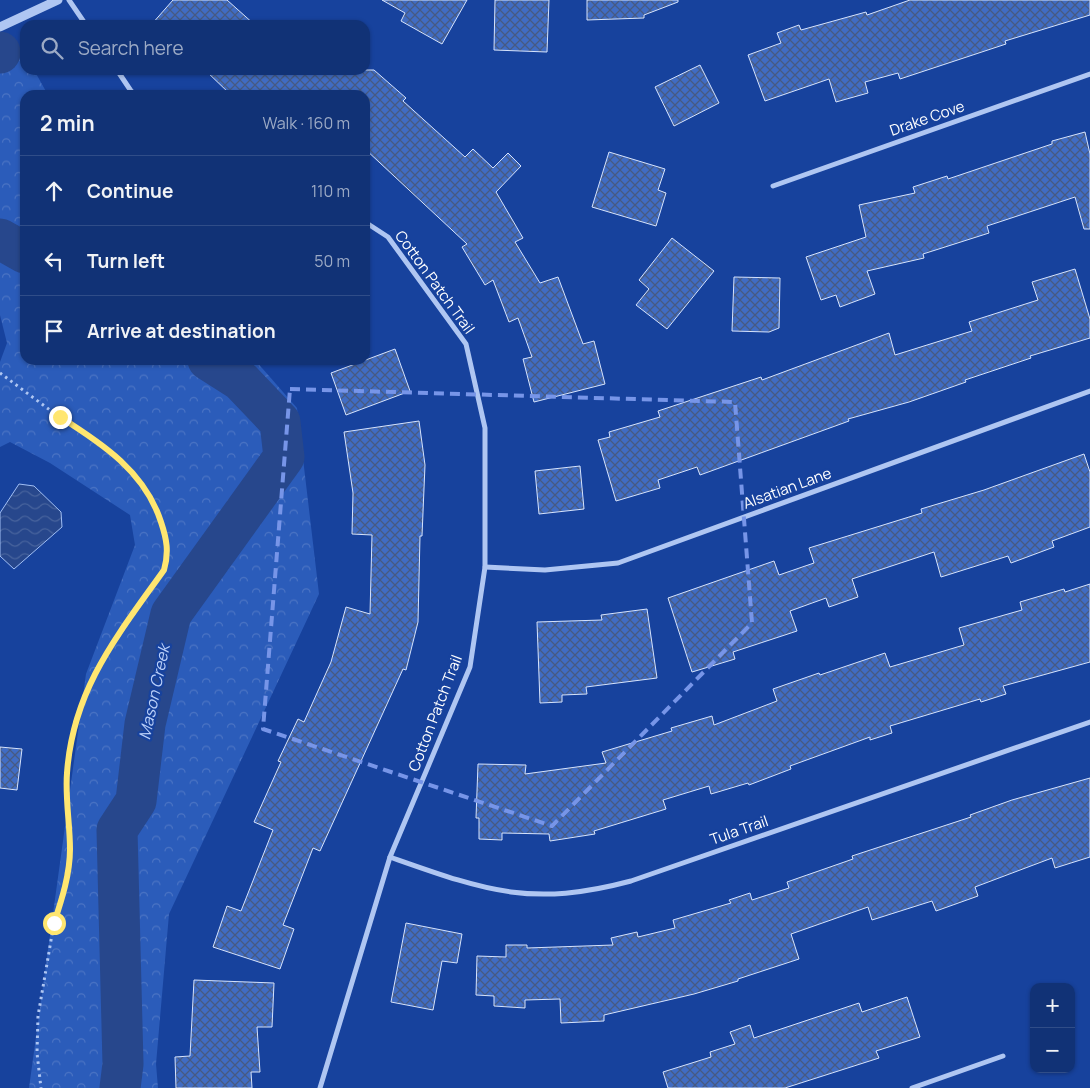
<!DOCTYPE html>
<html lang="en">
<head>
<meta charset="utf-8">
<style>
  :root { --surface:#113276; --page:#1e3e7e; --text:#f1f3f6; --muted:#9caac5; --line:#304d88 }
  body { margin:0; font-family:Manrope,sans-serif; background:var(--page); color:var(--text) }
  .controls { position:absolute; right:15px; bottom:15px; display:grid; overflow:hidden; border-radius:10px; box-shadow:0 1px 4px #0004 }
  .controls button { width:45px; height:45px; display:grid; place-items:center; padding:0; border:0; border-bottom:1px solid var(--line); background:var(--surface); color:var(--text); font:25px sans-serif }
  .stop { position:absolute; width:15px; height:15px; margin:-11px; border:4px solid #ffe670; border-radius:50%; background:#fff }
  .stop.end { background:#ffe670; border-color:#fff; box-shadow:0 1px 5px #0008 }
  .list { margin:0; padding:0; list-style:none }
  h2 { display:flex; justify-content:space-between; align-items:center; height:65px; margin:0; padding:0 20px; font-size:21px }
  h2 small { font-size:16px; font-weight:400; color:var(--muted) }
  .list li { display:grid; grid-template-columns:32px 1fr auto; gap:15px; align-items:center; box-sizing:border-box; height:70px; padding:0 20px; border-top:1px solid var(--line) }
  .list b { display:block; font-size:19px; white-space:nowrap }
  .list em { font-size:16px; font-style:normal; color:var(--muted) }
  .icon { flex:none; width:28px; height:28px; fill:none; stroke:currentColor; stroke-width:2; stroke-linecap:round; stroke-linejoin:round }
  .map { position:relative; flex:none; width:1090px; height:1088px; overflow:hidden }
  .search { position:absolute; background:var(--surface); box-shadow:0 1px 4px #0004; left:20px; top:20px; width:350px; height:55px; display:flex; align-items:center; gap:12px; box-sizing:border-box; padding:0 18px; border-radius:15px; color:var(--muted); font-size:19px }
  .panel { position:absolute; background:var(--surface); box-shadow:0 1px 4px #0004; left:20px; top:90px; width:350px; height:275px; border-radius:15px }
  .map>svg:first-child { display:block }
  .forest { fill:url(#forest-crowns) }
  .water { fill:url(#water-waves); stroke:#a1bff5 }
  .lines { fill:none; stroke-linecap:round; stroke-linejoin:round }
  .river { stroke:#27478c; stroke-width:41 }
  .building { fill:url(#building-cross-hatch); stroke:#d6e3fc }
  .path { stroke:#afc6f2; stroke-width:3; stroke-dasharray:2.5 4; stroke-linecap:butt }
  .minor { stroke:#afc6f2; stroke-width:5 }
  .tertiary { stroke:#afc6f2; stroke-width:9 }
  .route { stroke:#ffe670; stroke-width:6 }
  .marked { fill:none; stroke:#7795e8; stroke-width:4; stroke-dasharray:10 6; stroke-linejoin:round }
  .labels { text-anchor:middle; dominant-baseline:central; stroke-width:4.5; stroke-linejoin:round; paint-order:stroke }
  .street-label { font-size:15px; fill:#fff; stroke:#17429d }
  .water-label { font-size:16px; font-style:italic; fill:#bbd0f9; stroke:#17429d }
</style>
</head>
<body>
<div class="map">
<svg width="1090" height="1088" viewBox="0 0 1090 1088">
  <defs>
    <pattern id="forest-crowns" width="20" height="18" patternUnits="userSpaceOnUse" patternTransform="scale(1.25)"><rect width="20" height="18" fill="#2b5cba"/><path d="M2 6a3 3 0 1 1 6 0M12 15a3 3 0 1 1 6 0" fill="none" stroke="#4b74c4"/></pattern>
    <pattern id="water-waves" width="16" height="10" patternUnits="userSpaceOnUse" patternTransform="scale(1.25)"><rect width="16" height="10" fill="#27478c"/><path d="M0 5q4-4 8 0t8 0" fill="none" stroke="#47639d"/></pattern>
    <pattern id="building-cross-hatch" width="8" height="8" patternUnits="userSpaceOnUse" patternTransform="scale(1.25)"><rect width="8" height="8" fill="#406cc3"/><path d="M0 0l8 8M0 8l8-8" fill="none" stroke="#475a82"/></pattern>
  </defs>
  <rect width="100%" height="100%" fill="#17429d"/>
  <polygon class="forest" points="22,48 25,54 25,70 34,70 48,95 25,95 25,360 255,360 297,408 319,594 169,914 156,1064 158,1088 29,1088 86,674 135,545 130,515 50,463 10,442 0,447 0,362 7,343 0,315 0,58"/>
  <polygon class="water" points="19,484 34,486 61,512 62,527 14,569 0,556 0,513"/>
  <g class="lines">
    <g class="river">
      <polyline points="0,53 0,52"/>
      <polyline points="0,239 25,253"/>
      <polyline points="120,1088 123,1064 117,830 136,801 145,724 171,614 284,457 280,422 241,381 208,360"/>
    </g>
  </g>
  <g class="building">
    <polygon points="173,0 227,0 255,25 151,25"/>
    <polygon points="382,0 467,0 442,44 401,21 405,13"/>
    <polygon points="495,0 549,0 547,52 494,50"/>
    <polygon points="587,0 678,0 678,2 644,15 644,18 587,20"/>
    <polygon points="910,0 1090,0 1090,15 1005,41 1006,44 900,79 898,73 865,82 868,93 836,102 829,79 765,101 748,55 781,43 777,33 799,25 801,30 866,12 867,15"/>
    <polygon points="700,65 719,103 674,126 655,87"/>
    <polygon points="205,70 374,70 406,98 403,101 465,157 473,149 493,168 508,153 521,166 496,192 523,238 515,242 540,283 558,277 583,344 594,341 605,384 534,402 523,359 532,357 518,318 509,322 493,280 485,285 462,247 467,244 365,149 365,95 231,95"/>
    <polygon points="1085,132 1090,154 1090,229 1084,229 1075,197 987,226 989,233 923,254 924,258 867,271 875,294 840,307 836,295 821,300 806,257 866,237 859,205 915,193 913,187 947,176 948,179 1052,144 1052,141"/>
    <polygon points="609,152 665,169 658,190 666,193 656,226 592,207"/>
    <polygon points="672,238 714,271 667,329 636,305 649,289 639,280"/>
    <polygon points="1075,269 1090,319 1090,338 1030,356 1031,358 965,380 966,382 909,402 848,419 849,421 700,475 697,467 658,480 660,488 616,501 598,440 610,437 609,432 660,417 658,411 761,377 762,380 889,333 895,355 972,331 969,322 1038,300 1032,282"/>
    <polygon points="734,277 780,278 779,328 769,332 732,331"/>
    <polygon points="395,349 410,391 346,415 331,373"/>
    <polygon points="419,421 425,465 422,536 420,536 418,622 406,670 403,669 320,851 313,848 283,925 294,929 280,969 213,947 227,906 241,911 273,830 254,822 281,762 278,761 298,719 304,722 331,662 346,607 370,614 372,535 352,534 353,493 344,432"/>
    <polygon points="1084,454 1090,472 1090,527 1052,541 1054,547 1011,563 1008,556 941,577 934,552 852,579 858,597 829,607 826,598 790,611 797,631 733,652 735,659 692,672 668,598 774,561 779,575 814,563 809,548 922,513 921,509 984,490"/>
    <polygon points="580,466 584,509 539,514 535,471"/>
    <polygon points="1090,584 1090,662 1003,686 1006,694 981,702 980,699 890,726 892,733 870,740 870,737 790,766 791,769 749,785 748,783 711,794 709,786 663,800 666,809 594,831 595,834 550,841 549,834 502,833 502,840 479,839 479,818 476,818 478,764 526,765 525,774 606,763 602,752 672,731 671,728 712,716 714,725 777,701 773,689 819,673 820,675 885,653 890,667 964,645 959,628 1022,610 1020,602 1064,589 1065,592"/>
    <polygon points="647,609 657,678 586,687 587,694 562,695 562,702 540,703 537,622 602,620 601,615"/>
    <polygon points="0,747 22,749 17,790 0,788"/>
    <polygon points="1090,778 1090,857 1055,868 1052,858 975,887 978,896 936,911 932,901 872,920 868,907 791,934 799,959 738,979 738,981 694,994 604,1015 604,1021 561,1023 560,999 525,1000 525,1008 494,1006 494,996 476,995 477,956 506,957 506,945 527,945 527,948 613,945 611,938 637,932 638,937 675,928 673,920 731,903 729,900 750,893 752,900 789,888 787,882 853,859 852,856 971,817 970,815 1012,800"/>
    <polygon points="406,923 462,934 457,963 442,961 433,1010 391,1002"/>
    <polygon points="194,980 274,983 272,1027 257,1027 260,1072 251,1072 252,1088 176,1088 175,1057 190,1056"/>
    <polygon points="907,997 920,1037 876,1051 879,1058 785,1088 668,1088 663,1072 711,1057 710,1052 735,1044 730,1032 750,1025 754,1038 859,1003 862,1012"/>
  </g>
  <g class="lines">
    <path class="path" d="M0,373C19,387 39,402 58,416C103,448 143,466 161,522C167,540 169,552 164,570L98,666L75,721L67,775L70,850L68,872L54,923L38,1016L37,1053L41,1088"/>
    <g class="minor">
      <polyline points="69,0 86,25"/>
      <polyline points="117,70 131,91 137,95"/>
      <polyline points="773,186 1090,74"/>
      <polyline points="485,567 545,570 618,563 1090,391"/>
      <path d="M390,857C484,890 530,908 631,881L1090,722"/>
      <polyline points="320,1088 390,857 470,667 485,567 485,428 466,344 388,237 365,222"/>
      <polyline points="912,1088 1003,1056"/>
    </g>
    <polyline class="tertiary" points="0,27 58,0"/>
  </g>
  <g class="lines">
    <path class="route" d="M54,923C62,899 70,874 70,849C70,824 65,798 67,773C73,689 117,636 164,570C169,552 167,540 161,522C145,472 103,444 60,417"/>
  </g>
  <path class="marked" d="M290,389L735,402L752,623L552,826L263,729Z"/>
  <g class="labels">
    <g class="street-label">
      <text transform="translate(927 118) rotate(-19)">Drake Cove</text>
      <text transform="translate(435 282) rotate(54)">Cotton Patch Trail</text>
      <text transform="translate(787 488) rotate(-20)">Alsatian Lane</text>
      <text transform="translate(435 713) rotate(-69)">Cotton Patch Trail</text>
      <text transform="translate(739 830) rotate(-19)">Tula Trail</text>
    </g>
    <g class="water-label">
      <text transform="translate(154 692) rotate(-78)">Mason Creek</text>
    </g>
  </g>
</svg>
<div class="controls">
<button>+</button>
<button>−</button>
</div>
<div class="stop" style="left:54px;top:923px"></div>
<div class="stop end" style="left:60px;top:417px"></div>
<div class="search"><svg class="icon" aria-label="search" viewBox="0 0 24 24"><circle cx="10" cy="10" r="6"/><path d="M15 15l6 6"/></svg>Search here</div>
<section class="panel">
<h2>2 min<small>Walk · 160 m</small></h2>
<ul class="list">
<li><svg class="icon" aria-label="ahead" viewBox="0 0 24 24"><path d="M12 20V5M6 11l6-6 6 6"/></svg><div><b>Continue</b></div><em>110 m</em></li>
<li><svg class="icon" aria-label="left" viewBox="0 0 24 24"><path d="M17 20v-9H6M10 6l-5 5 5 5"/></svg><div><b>Turn left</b></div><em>50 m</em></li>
<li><svg class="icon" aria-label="arrive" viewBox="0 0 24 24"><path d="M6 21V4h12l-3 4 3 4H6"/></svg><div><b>Arrive at destination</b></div></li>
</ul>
</section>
</div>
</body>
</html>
